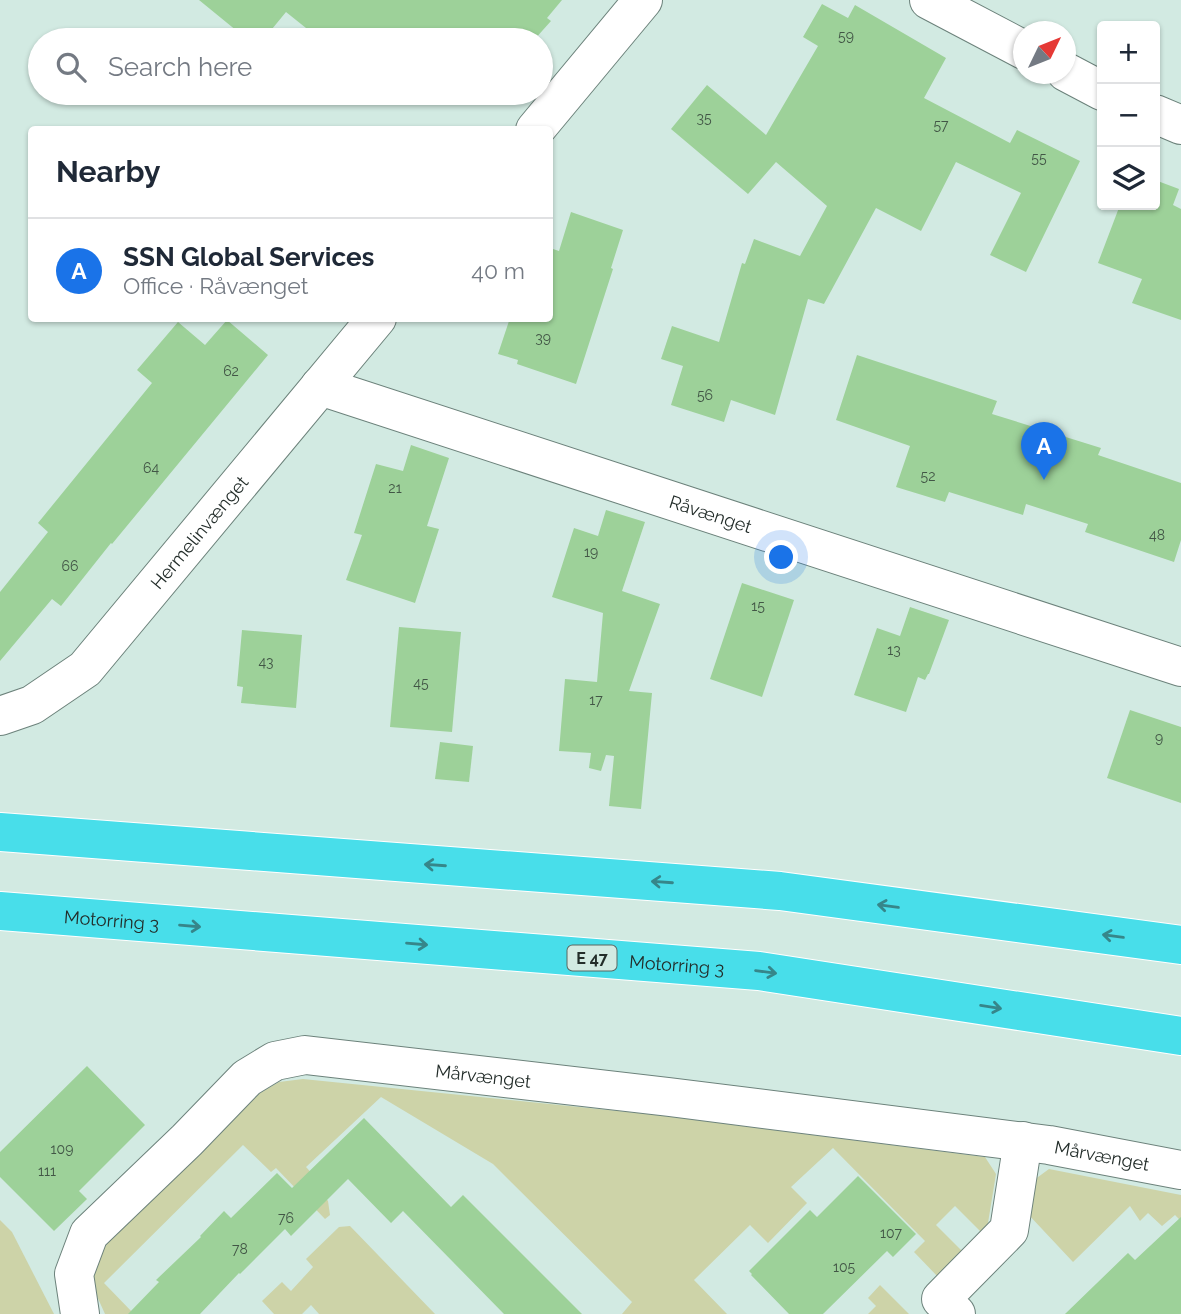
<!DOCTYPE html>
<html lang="en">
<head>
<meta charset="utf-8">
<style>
  :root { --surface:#fff; --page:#f2f2f3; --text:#1f2937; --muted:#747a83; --line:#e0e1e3; --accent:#1a73e8 }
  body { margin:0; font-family:Raleway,sans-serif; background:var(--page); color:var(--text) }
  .controls { position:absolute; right:21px; top:21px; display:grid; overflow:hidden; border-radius:7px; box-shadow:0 2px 5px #0004 }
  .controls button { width:63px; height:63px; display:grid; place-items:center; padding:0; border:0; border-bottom:2px solid var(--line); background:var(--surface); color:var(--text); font:35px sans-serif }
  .compass { position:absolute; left:1013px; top:21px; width:63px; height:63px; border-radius:50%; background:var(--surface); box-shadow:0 2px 5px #0004; rotate:47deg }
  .you { position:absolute; left:782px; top:558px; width:24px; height:24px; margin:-18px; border:5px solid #fff; border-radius:50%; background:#1a73e8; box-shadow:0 0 0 10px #1a73e833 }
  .badge { display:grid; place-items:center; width:46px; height:46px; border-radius:50%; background:var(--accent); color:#fff; font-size:23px; font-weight:700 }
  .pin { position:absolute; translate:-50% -58px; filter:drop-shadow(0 2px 4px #0008) }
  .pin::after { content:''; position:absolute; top:37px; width:24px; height:21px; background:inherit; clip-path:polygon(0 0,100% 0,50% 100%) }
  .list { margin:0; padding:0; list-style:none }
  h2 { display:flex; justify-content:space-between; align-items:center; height:91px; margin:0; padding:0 28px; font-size:30px }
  h2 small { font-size:23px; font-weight:400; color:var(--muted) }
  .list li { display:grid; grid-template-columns:46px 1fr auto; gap:21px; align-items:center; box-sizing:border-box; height:105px; padding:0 28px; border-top:2px solid var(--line) }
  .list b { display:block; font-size:26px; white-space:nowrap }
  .list p { margin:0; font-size:23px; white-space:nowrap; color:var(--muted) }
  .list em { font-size:23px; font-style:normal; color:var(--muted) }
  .icon { flex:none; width:38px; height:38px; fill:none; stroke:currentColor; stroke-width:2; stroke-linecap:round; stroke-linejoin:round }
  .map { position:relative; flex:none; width:1181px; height:1314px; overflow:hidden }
  .search { position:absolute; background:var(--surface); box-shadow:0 2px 5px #0004; left:28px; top:28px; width:525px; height:77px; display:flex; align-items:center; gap:18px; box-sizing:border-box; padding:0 24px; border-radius:38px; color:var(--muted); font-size:26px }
  .panel { position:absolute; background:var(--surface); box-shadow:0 2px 5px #0004; left:28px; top:126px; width:525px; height:196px; border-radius:7px }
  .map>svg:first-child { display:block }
  .green { fill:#cdd3a8 }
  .building { fill:#9dd199 }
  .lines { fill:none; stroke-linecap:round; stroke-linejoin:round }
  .minor-casing { stroke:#6c827b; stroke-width:40 }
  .highway-casing { stroke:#fff; stroke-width:40 }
  .minor { stroke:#fff; stroke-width:38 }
  .highway { stroke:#48deea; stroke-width:38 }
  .oneway { stroke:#36868a }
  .labels { text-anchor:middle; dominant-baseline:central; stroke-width:7; stroke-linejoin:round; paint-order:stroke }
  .number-label { font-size:14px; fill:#425646 }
  .shield { fill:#d2eae2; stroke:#586661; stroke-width:2 }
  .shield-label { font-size:16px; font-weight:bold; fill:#232d2a }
  .street-label { font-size:18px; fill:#232d2a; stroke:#d2eae2 }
</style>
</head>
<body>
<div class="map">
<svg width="1181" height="1314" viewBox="0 0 1181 1314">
  <rect width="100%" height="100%" fill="#d2eae2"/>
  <g class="green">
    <polygon points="303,1079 657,1115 985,1157 996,1174 987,1229 983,1234 955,1206 936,1225 964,1253 939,1278 914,1252 925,1241 833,1148 791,1187 807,1203 768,1243 750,1225 694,1280 727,1314 622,1314 632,1302 493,1164 381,1097 306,1167 318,1180 314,1184 328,1201 330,1215 325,1219 276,1168 271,1172 243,1145 104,1283 134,1314 105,1314 96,1294 92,1272 106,1244 260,1093 279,1082"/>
    <polygon points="1049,1169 1181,1195 1181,1221 1175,1215 1162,1226 1148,1213 1140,1221 1130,1206 1073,1262 1027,1213 1034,1180"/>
    <polygon points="0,1220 12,1232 54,1314 0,1314"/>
    <polygon points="350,1226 435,1314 319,1314 311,1305 302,1314 274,1314 262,1301 282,1282 291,1291 313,1267 306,1259 339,1227"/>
    <polygon points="880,1285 909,1314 868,1314 876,1306 868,1298"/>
  </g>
  <g class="building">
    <polygon points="199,0 562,0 547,18 551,21 534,40 321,40 286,12 263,40 248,40"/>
    <polygon points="822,4 848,18 855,5 946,58 924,98 1010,143 1017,130 1080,161 1026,272 990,255 1021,193 956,162 921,231 876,208 824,304 808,299 775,415 731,400 724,422 671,405 683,366 661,359 672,326 719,342 742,263 745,264 754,239 800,256 827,206 776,162 748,194 671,129 707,85 766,135 818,46 803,37"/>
    <polygon points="1155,180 1179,189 1173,205 1181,209 1181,320 1132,303 1142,279 1098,263 1120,205 1155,205"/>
    <polygon points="571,212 623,230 611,268 613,269 576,384 517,364 518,360 498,354 510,318 550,318 550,248 559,251"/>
    <polygon points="227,320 268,355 112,544 111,543 61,606 52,599 0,661 0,592 48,532 38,523 152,383 137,370 178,322 205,345"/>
    <polygon points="857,355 997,401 992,414 1101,448 1098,455 1181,483 1181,540 1174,562 1085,532 1088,524 1026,504 1023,515 949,492 945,502 896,487 910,446 836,420"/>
    <polygon points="411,445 449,458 427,526 439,529 415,603 346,580 362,535 354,533 376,464 403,471"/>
    <polygon points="606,510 645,522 622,591 660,604 629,691 652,693 641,809 609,806 614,756 606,755 601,771 589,768 591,753 559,751 565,679 597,682 603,613 552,597 574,528 598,536"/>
    <polygon points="742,583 794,600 762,697 710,679"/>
    <polygon points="910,607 949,620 929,674 928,674 925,680 918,677 906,712 854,695 877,628 900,636"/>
    <polygon points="399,627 461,632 452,732 390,727"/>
    <polygon points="242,630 302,635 296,708 241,703 243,687 237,686"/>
    <polygon points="1130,710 1181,727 1181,803 1107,778"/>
    <polygon points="440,742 473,746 469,782 435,779"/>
    <polygon points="87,1066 145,1125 79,1191 87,1199 54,1231 0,1177 0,1152"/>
    <polygon points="364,1118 451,1207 463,1195 582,1314 504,1314 403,1211 391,1223 348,1179 291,1236 285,1229 240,1274 239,1273 200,1314 128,1314 159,1282 156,1280 201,1237 200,1236 224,1211 231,1218 277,1173 292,1188"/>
    <polygon points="858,1176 916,1234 893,1257 887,1251 823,1314 789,1314 751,1275 752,1274 749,1271 810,1210 817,1217"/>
    <polygon points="1181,1217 1181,1314 1065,1314 1128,1253 1135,1260"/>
  </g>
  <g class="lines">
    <g class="minor-casing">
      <g id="minor">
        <polyline points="929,0 1024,50"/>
        <polyline points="1066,72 1102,91"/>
        <polyline points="1155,114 1181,125"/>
        <polyline points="535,130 643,0"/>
        <path id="s1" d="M320,386L1181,667"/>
        <path id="s2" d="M0,716L32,705L85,669L377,318"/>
        <path id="s3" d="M80,1314L74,1274L89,1234L187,1140L247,1078L275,1061L305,1055L669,1097L1049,1145L1181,1170"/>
        <polyline points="956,1314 941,1299 1009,1230 1023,1141"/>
      </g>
    </g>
    <g class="highway-casing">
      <g id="highway">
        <polyline points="0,832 780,891 1181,945"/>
        <path id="s4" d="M0,911L759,971L1181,1036"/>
      </g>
    </g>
    <use href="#minor" class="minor"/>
    <use href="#highway" class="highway"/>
  </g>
  <defs><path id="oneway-shaft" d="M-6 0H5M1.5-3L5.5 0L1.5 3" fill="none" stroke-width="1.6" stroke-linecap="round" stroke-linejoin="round" transform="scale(1.75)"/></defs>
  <g class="oneway">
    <use href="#oneway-shaft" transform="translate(435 865) rotate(-176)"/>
    <use href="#oneway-shaft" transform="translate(662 882) rotate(-176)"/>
    <use href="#oneway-shaft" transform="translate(888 906) rotate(-172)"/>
    <use href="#oneway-shaft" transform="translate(190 926) rotate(5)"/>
    <use href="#oneway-shaft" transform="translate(1113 936) rotate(-172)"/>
    <use href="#oneway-shaft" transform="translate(417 944) rotate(5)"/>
    <use href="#oneway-shaft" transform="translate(766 972) rotate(8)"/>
    <use href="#oneway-shaft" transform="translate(991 1007) rotate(9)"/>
  </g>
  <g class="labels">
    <g class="number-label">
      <text x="846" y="36">59</text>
      <text x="704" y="118">35</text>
      <text x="941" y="125">57</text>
      <text x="1039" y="158">55</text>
      <text x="543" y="338">39</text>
      <text x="231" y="371">62</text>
      <text x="705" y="395">56</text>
      <text x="151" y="468">64</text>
      <text x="928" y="476">52</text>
      <text x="395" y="488">21</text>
      <text x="1157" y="535">48</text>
      <text x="591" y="552">19</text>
      <text x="70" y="566">66</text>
      <text x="758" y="606">15</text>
      <text x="894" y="650">13</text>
      <text x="266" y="662">43</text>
      <text x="421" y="683">45</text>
      <text x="596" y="700">17</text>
      <text x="1159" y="738">9</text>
      <text x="62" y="1149">109</text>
      <text x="47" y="1171">111</text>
      <text x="286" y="1218">76</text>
      <text x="891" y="1233">107</text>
      <text x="240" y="1249">78</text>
      <text x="844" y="1267">105</text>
    </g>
    <rect class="shield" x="567.5" y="945.5" width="49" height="25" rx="5"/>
    <g class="shield-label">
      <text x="592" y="958">E 47</text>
    </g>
    <g class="street-label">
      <text stroke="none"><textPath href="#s1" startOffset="411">Råvænget</textPath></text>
      <text stroke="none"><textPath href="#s2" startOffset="276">Hermelinvænget</textPath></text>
      <text stroke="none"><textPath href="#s4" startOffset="112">Motorring 3</textPath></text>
      <text stroke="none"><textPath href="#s4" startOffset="679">Motorring 3</textPath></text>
      <text stroke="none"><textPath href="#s3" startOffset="548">Mårvænget</textPath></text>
      <text stroke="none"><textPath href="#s3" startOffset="1172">Mårvænget</textPath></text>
    </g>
  </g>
</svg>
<div class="controls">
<button>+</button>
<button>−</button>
<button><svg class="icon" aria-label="layers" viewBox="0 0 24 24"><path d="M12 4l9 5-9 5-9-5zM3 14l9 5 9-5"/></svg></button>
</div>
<svg class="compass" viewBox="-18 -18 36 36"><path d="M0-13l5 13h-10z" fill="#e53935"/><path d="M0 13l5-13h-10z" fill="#747a83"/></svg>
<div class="you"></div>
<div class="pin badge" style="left:1044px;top:480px">A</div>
<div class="search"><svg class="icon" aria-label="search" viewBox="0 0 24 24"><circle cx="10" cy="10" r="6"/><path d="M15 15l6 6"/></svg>Search here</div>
<section class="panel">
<h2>Nearby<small></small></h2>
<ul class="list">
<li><span class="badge">A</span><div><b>SSN Global Services</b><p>Office · Råvænget</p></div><em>40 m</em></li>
</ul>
</section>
</div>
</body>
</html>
